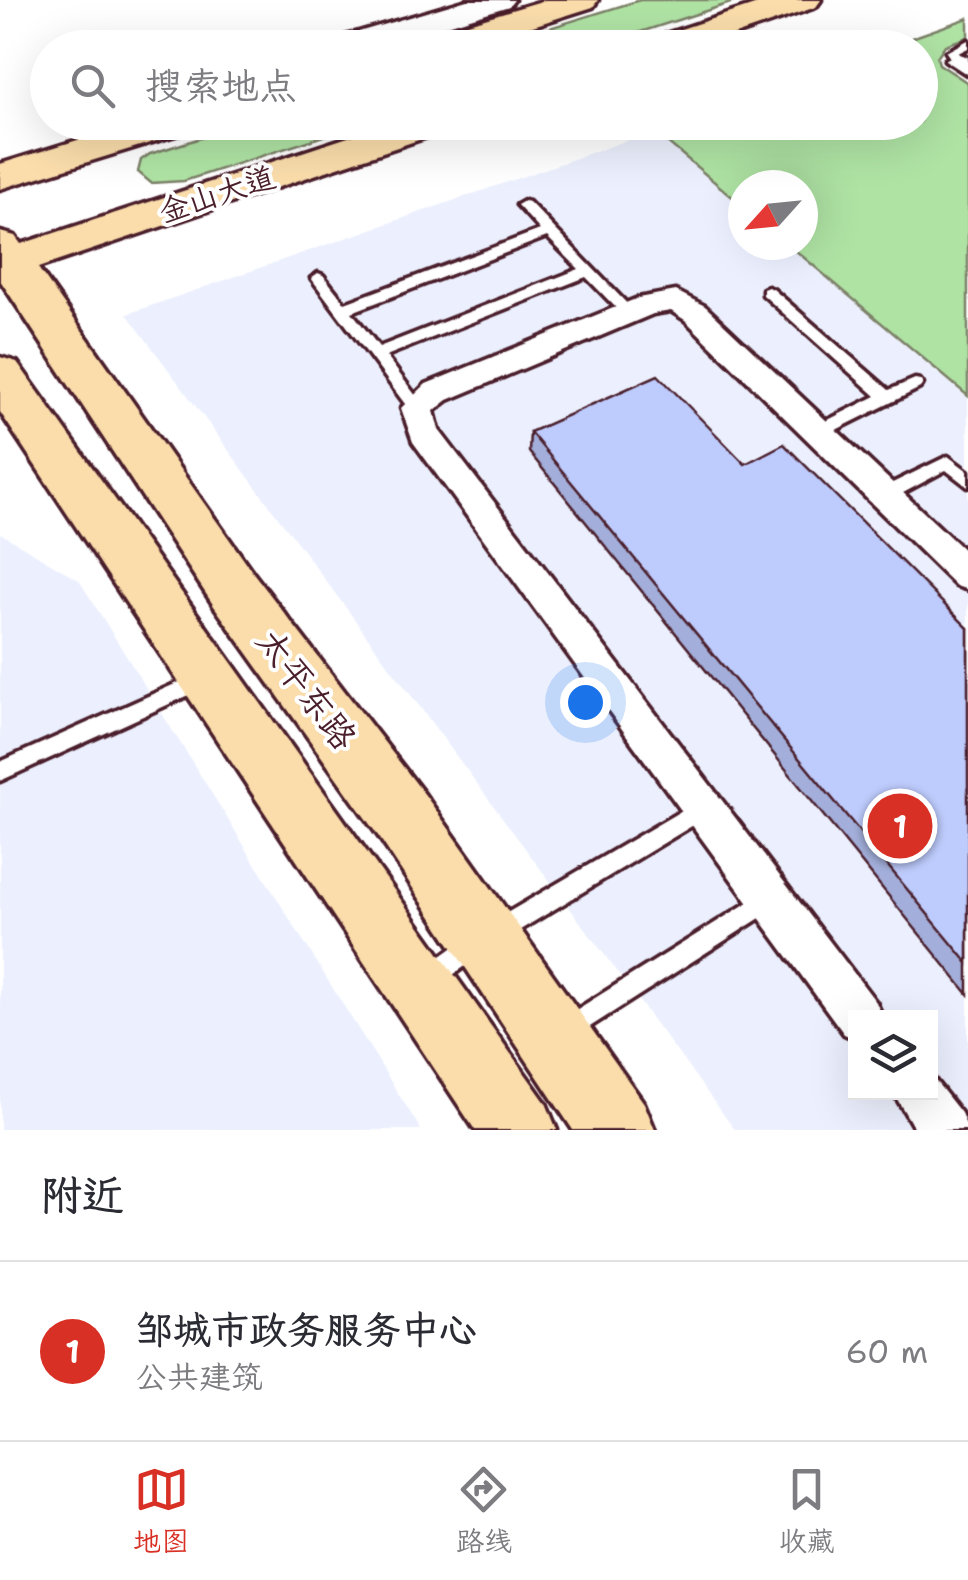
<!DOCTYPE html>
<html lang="zh">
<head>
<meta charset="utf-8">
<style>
  :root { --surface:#fff; --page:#f7f7f7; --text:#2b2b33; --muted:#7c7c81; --line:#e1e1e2; --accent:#d93025 }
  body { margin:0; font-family:"Shantell Sans","LXGW WenKai TC",sans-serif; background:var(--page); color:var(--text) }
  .controls { position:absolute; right:30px; bottom:30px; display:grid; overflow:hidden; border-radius:0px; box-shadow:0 10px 40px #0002 }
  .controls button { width:90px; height:90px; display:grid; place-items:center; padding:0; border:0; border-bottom:2px solid var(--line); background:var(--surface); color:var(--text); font:50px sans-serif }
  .compass { position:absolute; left:728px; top:170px; width:90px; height:90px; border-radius:50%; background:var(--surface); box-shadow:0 10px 40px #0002; rotate:243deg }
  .you { position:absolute; left:585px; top:702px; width:35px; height:35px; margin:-25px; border:8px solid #fff; border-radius:50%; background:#1a73e8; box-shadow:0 0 0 15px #1a73e833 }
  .badge { display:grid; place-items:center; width:65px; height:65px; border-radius:50%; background:var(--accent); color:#fff; font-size:32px; font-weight:700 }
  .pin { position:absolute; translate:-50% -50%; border:5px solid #fff; box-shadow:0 2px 10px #0006 }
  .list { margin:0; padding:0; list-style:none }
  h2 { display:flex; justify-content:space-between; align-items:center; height:130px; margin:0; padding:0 40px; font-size:42px }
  h2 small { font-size:32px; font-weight:400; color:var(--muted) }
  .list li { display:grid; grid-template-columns:65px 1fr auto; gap:30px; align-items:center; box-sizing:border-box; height:180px; padding:0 40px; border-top:2px solid var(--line) }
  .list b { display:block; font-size:38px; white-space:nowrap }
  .list p { margin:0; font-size:32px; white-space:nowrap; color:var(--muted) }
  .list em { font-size:32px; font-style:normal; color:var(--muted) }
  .icon { flex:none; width:55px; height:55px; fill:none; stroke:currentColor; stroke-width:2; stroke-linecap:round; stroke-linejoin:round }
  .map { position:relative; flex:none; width:968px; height:1130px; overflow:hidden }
  .search { position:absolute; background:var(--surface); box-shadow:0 10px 40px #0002; left:30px; right:30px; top:30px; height:110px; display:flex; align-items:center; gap:25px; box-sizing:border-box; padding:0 35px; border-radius:55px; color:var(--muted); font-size:38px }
  .sheet { height:310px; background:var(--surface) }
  nav { display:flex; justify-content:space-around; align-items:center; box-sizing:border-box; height:140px; border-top:2px solid var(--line); background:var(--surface); font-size:28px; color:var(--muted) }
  nav a { display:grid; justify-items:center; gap:5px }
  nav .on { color:var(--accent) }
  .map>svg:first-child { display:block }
  .built { fill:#ecf0fe; fill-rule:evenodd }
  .green { fill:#afe3a4; stroke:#7c8168; stroke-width:2.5 }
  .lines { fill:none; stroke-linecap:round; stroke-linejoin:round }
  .lane-casing { stroke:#4a1f2b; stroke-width:7 }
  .street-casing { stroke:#4a1f2b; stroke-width:7 }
  .secondary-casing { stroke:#4a1f2b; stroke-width:7 }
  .primary-casing { stroke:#4a1f2b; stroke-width:7 }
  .lane { fill:#fff; fill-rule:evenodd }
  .street { fill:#fff; fill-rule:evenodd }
  .secondary { fill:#fff; fill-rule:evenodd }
  .primary { fill:#faddab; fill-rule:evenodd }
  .wall { fill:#a3afda; stroke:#4a1f2b; stroke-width:2.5 }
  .building { fill:#beccfd; stroke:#4a1f2b; stroke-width:2.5 }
  .labels { text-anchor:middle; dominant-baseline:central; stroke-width:8; stroke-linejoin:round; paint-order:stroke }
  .far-street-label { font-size:30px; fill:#4a1f2b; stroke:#fff }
  .street-label { font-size:35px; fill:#4a1f2b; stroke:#fff }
</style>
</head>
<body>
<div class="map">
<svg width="968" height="1130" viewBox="0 0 968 1130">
  <rect width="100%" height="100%" fill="#fff"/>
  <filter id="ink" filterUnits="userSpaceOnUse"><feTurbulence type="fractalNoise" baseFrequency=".01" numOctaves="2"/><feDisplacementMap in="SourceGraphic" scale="20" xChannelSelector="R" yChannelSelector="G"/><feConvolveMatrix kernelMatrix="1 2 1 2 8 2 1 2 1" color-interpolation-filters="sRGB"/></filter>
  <g filter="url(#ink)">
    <g class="built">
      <path d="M654,131L743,206V245H788L968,398V1130H735L127,314ZM856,1018H930V1092H856Z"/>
      <polygon points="0,533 79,580 421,1130 0,1130"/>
    </g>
    <g class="green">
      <polygon points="640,0 740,0 594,47 488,47"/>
      <polygon points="968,18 968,37 945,45 937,57 939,64 968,83 968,396 789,245 803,245 803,185 743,185 743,206 654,131 677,122 920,122 920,48 886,47"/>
      <polygon points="248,123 364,123 184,181 151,183 138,172 141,160 150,154"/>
    </g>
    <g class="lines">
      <g class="lane-casing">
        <g id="lane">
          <polygon points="968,40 968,48 958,53 963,60 953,62 946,52"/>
          <path d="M524,201L529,202L636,313L634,316H624L586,277L386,356L425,408L423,412H411L311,278L318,273L323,275L345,303L540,230L517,205ZM547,237L579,269L379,347L352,312Z"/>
          <polygon points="768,287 773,289 889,390 915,379 920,380 923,384 920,388 824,436 812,436 810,432 812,428 876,396 763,295 763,289"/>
          <polygon points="948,456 968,471 968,487 946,470 890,500 878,500 876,495 878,490"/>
          <polygon points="202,672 209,674 211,680 209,686 0,781 0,762"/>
          <polygon points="703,798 710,801 713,808 710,815 492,947 436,987 428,990 420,987 417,979 420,971 476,931"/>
          <polygon points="771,888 779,892 782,899 779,906 571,1039 563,1042 555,1039 552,1031 555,1023"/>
        </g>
      </g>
      <g class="street-casing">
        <g id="street">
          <polygon points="957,53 968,57 968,75 945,60"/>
          <polygon points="676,291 705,306 968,554 968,590 956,586 685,320 671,311 653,314 448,400 434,411 439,430 876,1002 883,1018 856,1018 856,1039 844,1034 413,442 401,408 426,384 638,298"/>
          <polygon points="930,1074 961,1113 968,1130 915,1130 893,1092 930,1092"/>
        </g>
      </g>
      <g class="secondary-casing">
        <polygon id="secondary" points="467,0 514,0 509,6 373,48 324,48 328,41"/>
      </g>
      <g class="primary-casing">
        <g id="primary">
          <polygon points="545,0 598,0 593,7 463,48 406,48 411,40"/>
          <polygon points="770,0 821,0 816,7 697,48 642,48 647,40"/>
          <polygon points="136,122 197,122 192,130 0,189 0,164"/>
          <polygon points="394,122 453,122 448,130 38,268 254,574 425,795 644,1103 655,1130 573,1130 379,837 214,606 0,280 0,232 15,236 21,244"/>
          <polygon points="0,357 17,362 546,1103 557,1130 475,1130 0,412"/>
        </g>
      </g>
      <use href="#lane" class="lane"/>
      <use href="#street" class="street"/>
      <use href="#secondary" class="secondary"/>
      <use href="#primary" class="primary"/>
    </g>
    <polygon class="wall" points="530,432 745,464 968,628 968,994 529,452"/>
    <polygon class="building" points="658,375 745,464 784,444 968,628 968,963 530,432"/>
  </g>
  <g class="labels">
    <g class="far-street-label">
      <text transform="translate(217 194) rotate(-18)">金山大道</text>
    </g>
    <g class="street-label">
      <text transform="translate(307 689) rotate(53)">太平东路</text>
    </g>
  </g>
</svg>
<div class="controls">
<button><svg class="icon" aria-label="layers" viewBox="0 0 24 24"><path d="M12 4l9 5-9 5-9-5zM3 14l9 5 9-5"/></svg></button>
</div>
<svg class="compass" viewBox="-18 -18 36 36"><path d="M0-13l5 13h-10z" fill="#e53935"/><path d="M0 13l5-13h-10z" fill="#7c7c81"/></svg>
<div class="you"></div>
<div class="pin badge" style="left:900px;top:826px">1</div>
<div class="search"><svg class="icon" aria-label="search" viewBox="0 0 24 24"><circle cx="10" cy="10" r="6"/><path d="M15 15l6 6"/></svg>搜索地点</div>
</div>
<section class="sheet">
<h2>附近<small></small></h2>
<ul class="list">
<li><span class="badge">1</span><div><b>邹城市政务服务中心</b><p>公共建筑</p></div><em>60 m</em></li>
</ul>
</section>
<nav>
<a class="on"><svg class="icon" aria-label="map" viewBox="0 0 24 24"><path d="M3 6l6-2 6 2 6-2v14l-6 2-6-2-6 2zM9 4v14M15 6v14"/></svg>地图</a>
<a><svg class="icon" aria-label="directions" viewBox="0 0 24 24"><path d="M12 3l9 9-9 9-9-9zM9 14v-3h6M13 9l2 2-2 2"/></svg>路线</a>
<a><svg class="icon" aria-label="saved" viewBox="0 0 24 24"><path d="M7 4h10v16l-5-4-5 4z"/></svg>收藏</a>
</nav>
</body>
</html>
